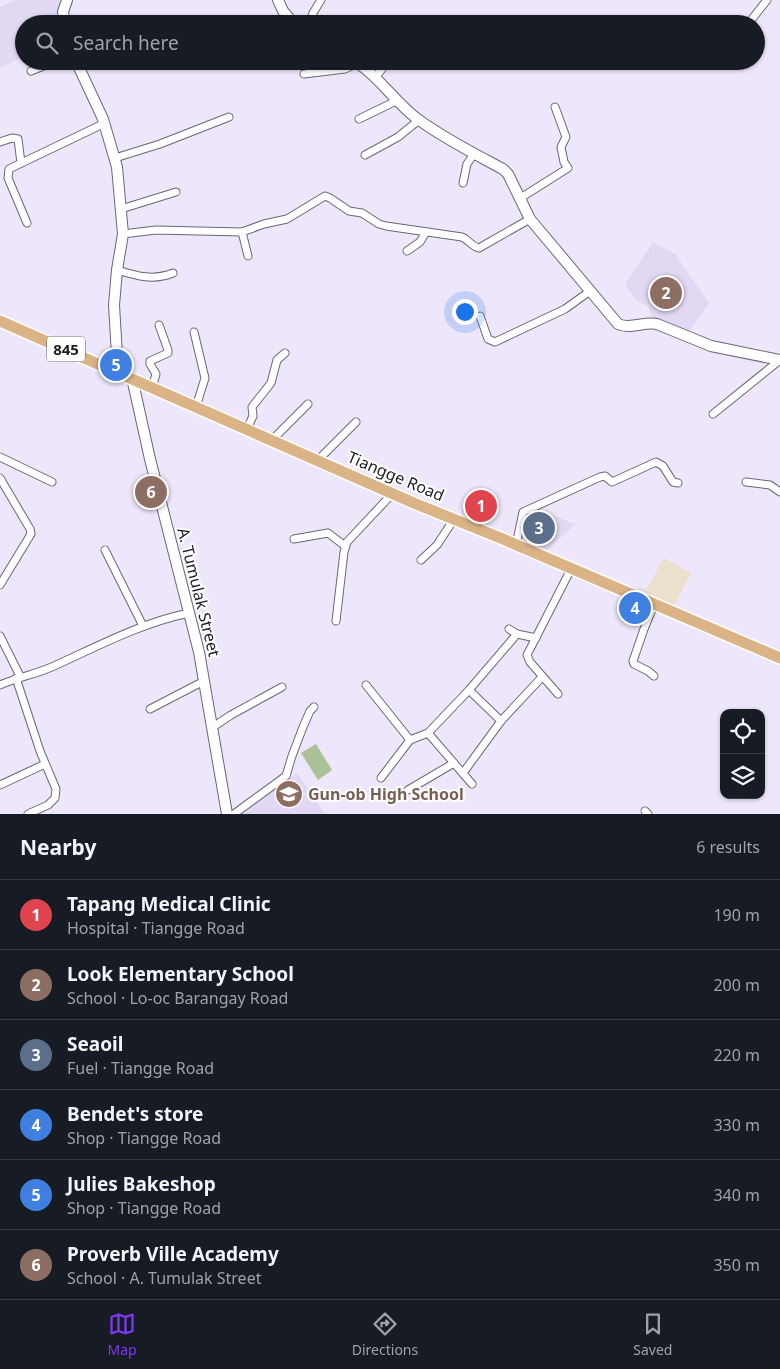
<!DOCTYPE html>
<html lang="en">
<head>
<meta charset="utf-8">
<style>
  :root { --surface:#171b24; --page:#20242c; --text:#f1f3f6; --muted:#9ea1a6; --line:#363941; --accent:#7c3aed }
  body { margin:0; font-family:"Noto Sans",sans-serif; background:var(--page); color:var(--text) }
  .controls { position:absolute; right:15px; bottom:15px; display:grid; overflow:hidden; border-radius:10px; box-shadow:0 1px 4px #0004 }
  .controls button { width:45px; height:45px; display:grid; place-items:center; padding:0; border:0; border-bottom:1px solid var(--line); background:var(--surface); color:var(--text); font:25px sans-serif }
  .you { position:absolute; left:464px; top:311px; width:18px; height:18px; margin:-12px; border:4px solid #fff; border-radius:50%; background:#1a73e8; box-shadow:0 0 0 8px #1a73e833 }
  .badge { display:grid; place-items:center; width:32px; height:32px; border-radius:50%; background:var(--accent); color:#fff; font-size:16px; font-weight:700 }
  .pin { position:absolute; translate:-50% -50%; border:2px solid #fff; box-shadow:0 1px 5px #0006 }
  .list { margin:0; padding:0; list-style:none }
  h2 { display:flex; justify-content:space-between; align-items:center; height:65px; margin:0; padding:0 20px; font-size:21px }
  h2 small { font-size:16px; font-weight:400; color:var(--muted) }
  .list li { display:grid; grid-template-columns:32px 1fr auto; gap:15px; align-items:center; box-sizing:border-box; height:70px; padding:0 20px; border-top:1px solid var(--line) }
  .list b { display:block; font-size:19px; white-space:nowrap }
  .list p { margin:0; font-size:16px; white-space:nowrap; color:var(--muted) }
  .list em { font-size:16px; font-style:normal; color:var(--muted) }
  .icon { flex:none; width:28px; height:28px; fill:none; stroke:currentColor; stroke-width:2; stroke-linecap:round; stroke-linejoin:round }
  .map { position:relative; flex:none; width:780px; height:814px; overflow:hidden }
  .search { position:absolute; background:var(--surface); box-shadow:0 1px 4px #0004; left:15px; right:15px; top:15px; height:55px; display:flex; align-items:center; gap:12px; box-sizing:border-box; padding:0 18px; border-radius:28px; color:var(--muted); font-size:19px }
  .sheet { height:485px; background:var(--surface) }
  nav { display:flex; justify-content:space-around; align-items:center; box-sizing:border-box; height:70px; border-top:1px solid var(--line); background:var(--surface); font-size:14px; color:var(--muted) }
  nav a { display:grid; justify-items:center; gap:2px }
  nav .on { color:var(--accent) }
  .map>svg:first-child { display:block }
  .built { fill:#e2d8f3 }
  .medical { fill:#ebe0cb }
  .green { fill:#abc196 }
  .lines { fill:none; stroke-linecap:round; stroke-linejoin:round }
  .street-casing { stroke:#6c6577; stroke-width:9 }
  .secondary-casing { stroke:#6c6577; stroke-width:12 }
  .primary-casing { stroke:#fff; stroke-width:14 }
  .street { stroke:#fff; stroke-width:7 }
  .secondary { stroke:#fff; stroke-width:10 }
  .primary { stroke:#dab386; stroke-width:11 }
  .labels { text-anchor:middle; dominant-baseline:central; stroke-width:4; stroke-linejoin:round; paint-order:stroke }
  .shield { fill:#fff; stroke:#625f64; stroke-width:1 }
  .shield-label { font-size:15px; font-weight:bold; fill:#1e1b22 }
  .street-label { font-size:16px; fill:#1e1b22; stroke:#fff }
  .education-label { font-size:16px; font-weight:bold; fill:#785e54; stroke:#fff; text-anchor:start }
</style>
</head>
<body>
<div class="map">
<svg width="780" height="814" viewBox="0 0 780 814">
  <rect width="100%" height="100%" fill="#eee7fb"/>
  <g class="built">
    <polygon points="15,0 63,0 62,24 24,24 24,56 0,68 0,7"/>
    <polygon points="653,242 675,254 709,303 689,332 653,320 648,306 637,301 625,285"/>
    <polygon points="534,508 575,524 545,552 519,541 524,513"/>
    <polygon points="297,773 325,814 236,814"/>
  </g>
  <polygon class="medical" points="664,558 691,573 672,609 644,594"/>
  <polygon class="green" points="316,744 332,770 318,780 301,753"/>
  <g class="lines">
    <g class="street-casing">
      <g id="street">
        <polyline points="310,24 313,13 321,0"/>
        <polyline points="748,24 767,0"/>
        <polyline points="31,71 56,61"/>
        <polyline points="304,74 345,69 357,63"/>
        <polyline points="375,78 388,61"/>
        <polyline points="359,119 396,101"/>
        <polyline points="0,142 12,138 18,139 21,163"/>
        <polyline points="365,155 398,137 419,120"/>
        <polyline points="115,158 160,144 229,117"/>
        <polyline points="463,183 467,164 474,154"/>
        <polyline points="519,199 568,168 564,162 561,147 566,137 555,107"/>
        <polyline points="121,209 176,192"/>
        <polyline points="27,223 8,178 9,169 105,123"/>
        <polyline points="242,232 248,256"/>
        <path d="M123,234L156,230L242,232L264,224L287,219L325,196L330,198L349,211L362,213L379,224L386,226L462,237C469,240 472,247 479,248L530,219"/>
        <polyline points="407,251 420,242 426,232"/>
        <path d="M117,270C137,276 153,281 173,273"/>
        <polyline points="480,316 488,339 495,342 565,309 590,291"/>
        <polyline points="194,332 205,378 196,407"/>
        <polyline points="152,388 156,374 150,364 150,361 168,353 168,350 159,325"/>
        <polyline points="713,414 780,360"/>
        <polyline points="247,429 253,416 252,407 271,383 277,360 285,353"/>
        <polyline points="272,440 308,404"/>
        <polyline points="0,457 52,482"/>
        <polyline points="318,460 356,422"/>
        <polyline points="0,478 30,529 31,534 0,585"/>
        <polyline points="746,482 770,485 780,492"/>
        <polyline points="294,539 328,533 345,546"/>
        <polyline points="516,545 523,512 600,477 605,476 612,482 656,462 663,466 673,482 678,483"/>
        <polyline points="105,550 143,626"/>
        <polyline points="421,560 437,545 454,519"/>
        <polyline points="336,621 344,552 347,542 393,493"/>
        <polyline points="509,629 517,634 536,638"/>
        <polyline points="0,636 20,676"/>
        <polyline points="654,676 648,671 634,664 633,661 644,629 654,605"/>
        <polyline points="16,678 40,751 56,789 55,798 48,805 28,814"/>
        <path d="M0,685C18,677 37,674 54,666C98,646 141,623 189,613"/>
        <polyline points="366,685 410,740"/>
        <polyline points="469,690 501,721"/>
        <polyline points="558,694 530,662 527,655 571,569"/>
        <polyline points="150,709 204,681"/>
        <polyline points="213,727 231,715 282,687"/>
        <polyline points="428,733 472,784"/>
        <polyline points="463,773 501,721 542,677"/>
        <polyline points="381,778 410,740 428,733 469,690 517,634"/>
        <polyline points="0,785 45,764"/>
        <polyline points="408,790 454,763"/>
        <polyline points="645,811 648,814"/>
        <polyline points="234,814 286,776 292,756 303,727 310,711 314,707"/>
      </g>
    </g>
    <g class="secondary-casing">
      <g id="secondary">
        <polyline points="278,0 283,11 294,24"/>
        <polyline points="65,24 63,12 67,0"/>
        <polyline points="76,61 103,119 117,167 123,234 117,270 114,305 118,372"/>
        <path d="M353,61C374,70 397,105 419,120C445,139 475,154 503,169L508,174L530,219L618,324C630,330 644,321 657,324L711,346L780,360"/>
        <polyline points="132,378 150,459 199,652 227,814"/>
      </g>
    </g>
    <g class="primary-casing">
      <polyline id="primary" points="0,321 416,504 503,539 780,658"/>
    </g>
    <use href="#street" class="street"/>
    <use href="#secondary" class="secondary"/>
    <use href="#primary" class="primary"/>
  </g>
  <defs>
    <g id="school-disc" transform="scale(1.4375)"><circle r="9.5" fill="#8d6e63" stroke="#fff"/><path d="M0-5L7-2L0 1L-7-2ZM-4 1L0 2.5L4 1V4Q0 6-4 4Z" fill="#fff"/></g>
  </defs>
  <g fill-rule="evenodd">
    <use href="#school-disc" x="289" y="794"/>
  </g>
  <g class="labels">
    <rect class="shield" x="47" y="336.5" width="38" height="25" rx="4"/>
    <g class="shield-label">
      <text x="66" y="349">845</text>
    </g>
    <g class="street-label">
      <text transform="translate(396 476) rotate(23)">Tiangge Road</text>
      <text transform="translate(199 592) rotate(76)">A. Tumulak Street</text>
    </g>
    <g class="education-label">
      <text x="308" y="794">Gun-ob High School</text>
    </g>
  </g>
</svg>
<div class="controls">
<button><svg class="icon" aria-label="locate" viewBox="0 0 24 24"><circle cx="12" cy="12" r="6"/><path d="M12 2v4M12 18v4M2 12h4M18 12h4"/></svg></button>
<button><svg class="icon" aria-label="layers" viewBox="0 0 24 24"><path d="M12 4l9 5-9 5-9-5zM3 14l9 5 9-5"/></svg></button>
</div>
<div class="you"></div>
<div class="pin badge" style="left:481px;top:506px;background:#e0444e">1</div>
<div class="pin badge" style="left:666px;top:293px;background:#8d6e63">2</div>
<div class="pin badge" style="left:539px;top:528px;background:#5c6f8a">3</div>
<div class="pin badge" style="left:635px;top:608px;background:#3f7fe0">4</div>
<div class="pin badge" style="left:116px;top:365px;background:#3f7fe0">5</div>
<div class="pin badge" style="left:151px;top:492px;background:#8d6e63">6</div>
<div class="search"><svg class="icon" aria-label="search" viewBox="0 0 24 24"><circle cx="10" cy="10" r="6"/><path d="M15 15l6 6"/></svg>Search here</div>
</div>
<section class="sheet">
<h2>Nearby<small>6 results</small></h2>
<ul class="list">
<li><span class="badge" style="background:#e0444e">1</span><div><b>Tapang Medical Clinic</b><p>Hospital · Tiangge Road</p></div><em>190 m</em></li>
<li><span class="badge" style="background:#8d6e63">2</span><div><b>Look Elementary School</b><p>School · Lo-oc Barangay Road</p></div><em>200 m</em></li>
<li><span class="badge" style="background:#5c6f8a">3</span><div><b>Seaoil</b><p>Fuel · Tiangge Road</p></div><em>220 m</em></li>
<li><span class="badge" style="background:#3f7fe0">4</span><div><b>Bendet's store</b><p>Shop · Tiangge Road</p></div><em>330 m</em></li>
<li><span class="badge" style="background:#3f7fe0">5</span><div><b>Julies Bakeshop</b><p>Shop · Tiangge Road</p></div><em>340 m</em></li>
<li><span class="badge" style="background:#8d6e63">6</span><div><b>Proverb Ville Academy</b><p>School · A. Tumulak Street</p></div><em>350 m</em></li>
</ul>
</section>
<nav>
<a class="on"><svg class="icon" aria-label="map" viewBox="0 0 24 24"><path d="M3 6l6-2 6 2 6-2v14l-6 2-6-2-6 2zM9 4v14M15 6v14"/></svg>Map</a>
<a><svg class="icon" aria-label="directions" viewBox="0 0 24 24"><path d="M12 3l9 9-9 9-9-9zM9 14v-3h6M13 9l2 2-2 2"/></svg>Directions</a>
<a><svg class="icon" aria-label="saved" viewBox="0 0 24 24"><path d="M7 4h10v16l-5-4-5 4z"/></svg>Saved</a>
</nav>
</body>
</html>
